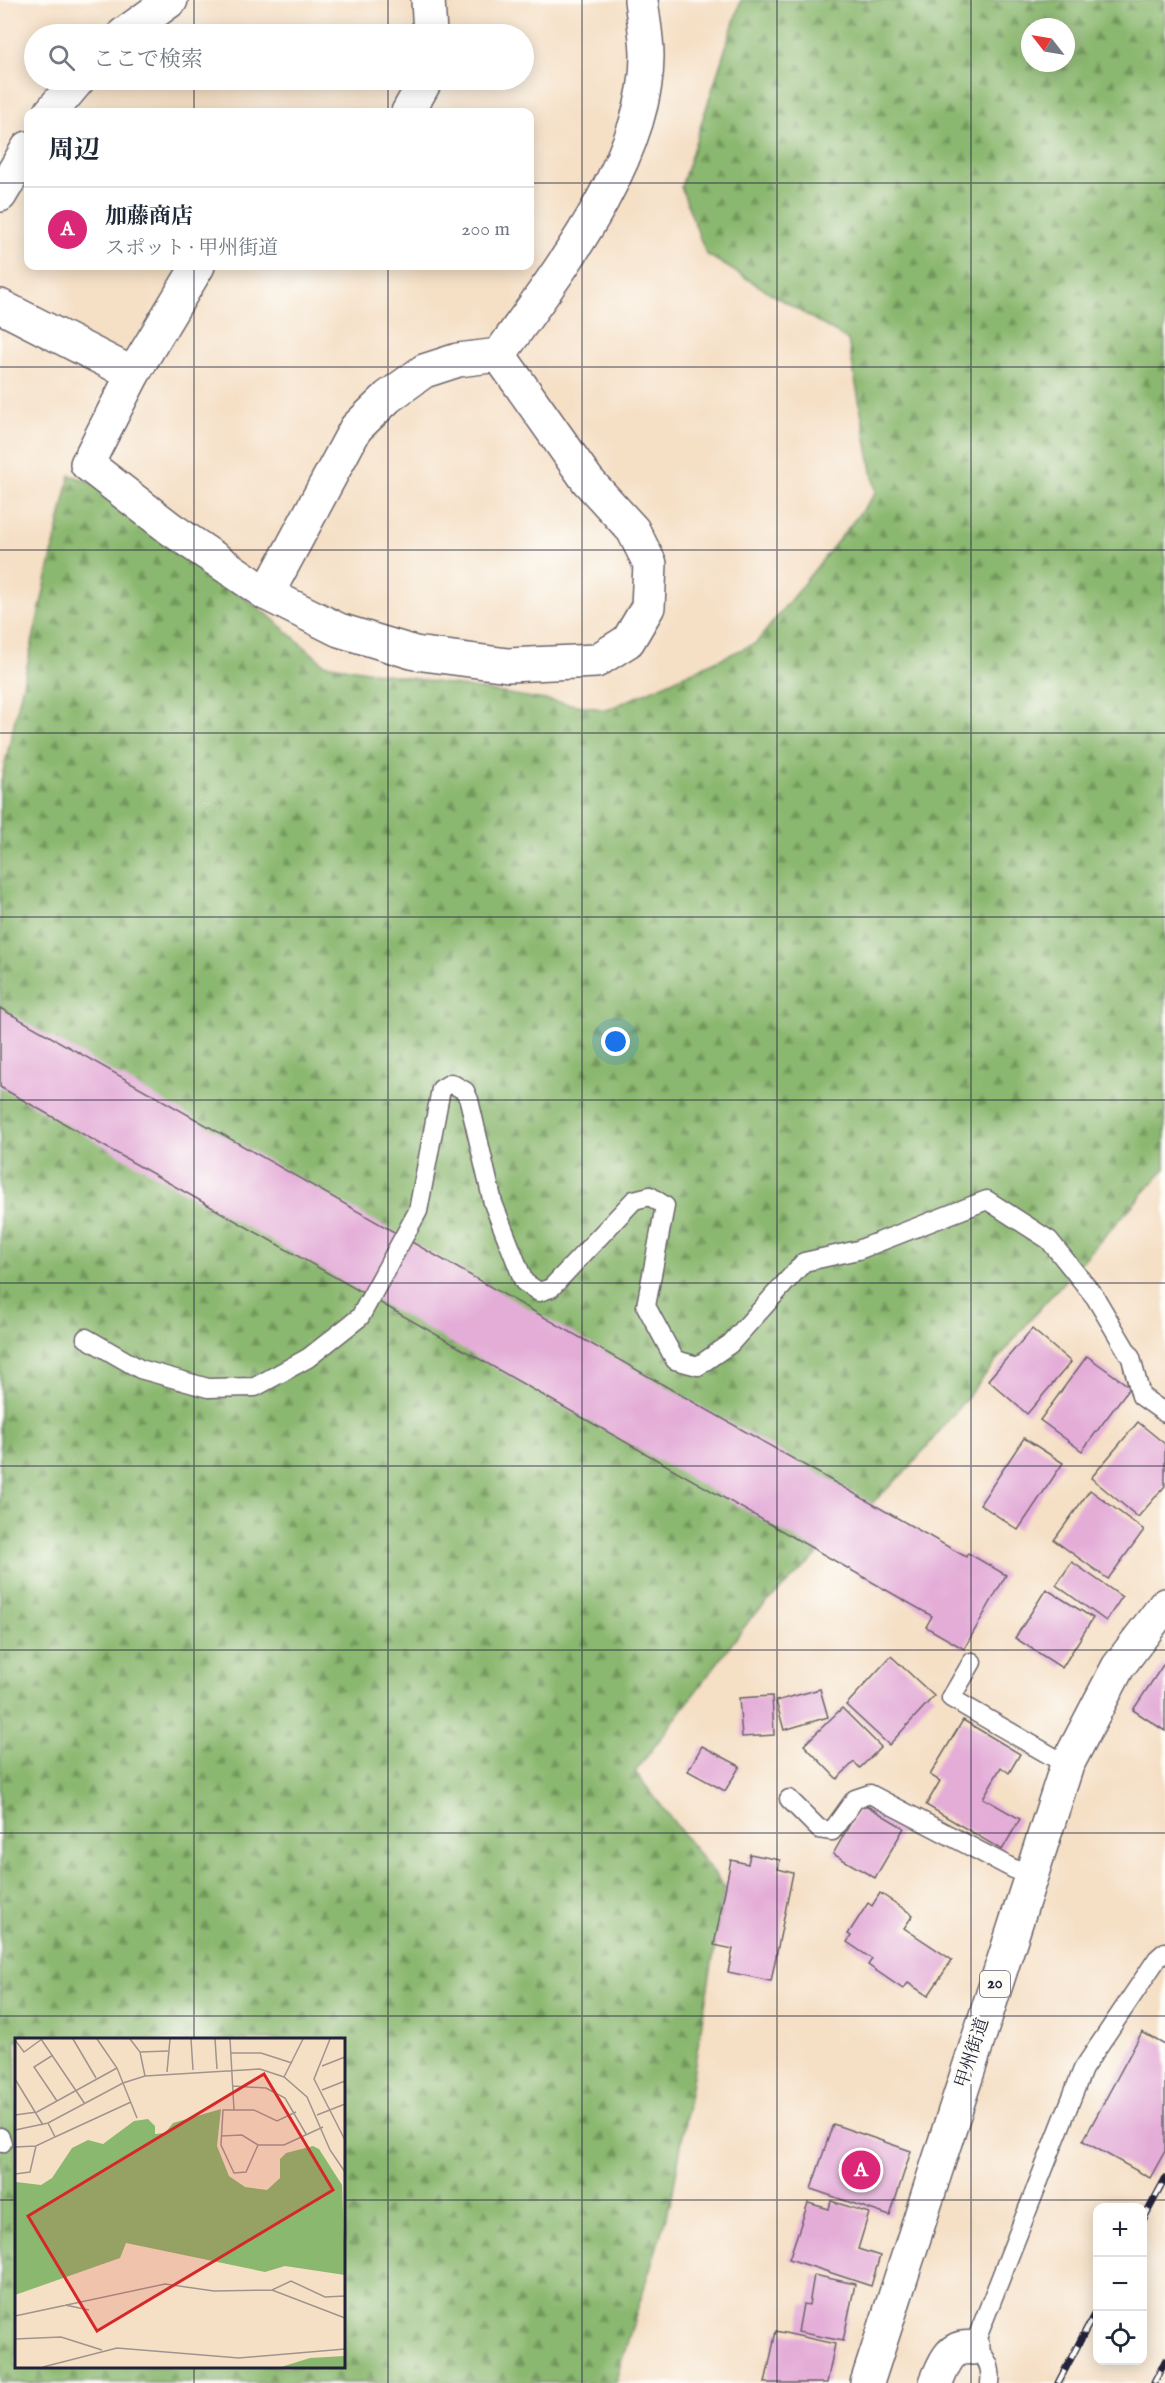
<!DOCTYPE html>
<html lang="ja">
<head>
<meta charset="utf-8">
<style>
  :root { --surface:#fff; --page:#f2f2f3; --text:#1f2937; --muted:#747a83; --line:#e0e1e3; --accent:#db2777 }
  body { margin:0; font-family:"IM FELL English","Noto Serif JP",serif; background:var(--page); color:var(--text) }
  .controls { position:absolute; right:18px; bottom:18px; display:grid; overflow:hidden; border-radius:12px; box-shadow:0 3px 15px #0003 }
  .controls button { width:54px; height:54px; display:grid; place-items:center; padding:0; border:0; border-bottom:2px solid var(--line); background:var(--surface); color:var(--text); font:30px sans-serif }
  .compass { position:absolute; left:1021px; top:18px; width:54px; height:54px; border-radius:50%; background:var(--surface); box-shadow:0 3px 15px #0003; rotate:301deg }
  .you { position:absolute; left:616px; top:1042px; width:21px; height:21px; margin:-15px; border:4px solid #fff; border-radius:50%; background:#1a73e8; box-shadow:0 0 0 9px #1a73e833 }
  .badge { display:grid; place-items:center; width:39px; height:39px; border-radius:50%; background:var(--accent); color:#fff; font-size:20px; font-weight:700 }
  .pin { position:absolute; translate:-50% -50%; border:3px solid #fff; box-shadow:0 2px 6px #0006 }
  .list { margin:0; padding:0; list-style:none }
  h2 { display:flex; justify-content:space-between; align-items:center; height:78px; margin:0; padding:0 24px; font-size:26px }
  h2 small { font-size:20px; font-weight:400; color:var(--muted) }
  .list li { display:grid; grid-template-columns:39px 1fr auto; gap:18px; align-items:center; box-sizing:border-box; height:84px; padding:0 24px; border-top:2px solid var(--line) }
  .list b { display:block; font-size:22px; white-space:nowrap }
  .list p { margin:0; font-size:20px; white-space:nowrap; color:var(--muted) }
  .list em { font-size:20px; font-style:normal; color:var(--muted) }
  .icon { flex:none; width:33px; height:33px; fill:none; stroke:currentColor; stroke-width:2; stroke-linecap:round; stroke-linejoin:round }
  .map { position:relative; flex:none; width:1165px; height:2383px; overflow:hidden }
  .search { position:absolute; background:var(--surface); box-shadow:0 3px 15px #0003; left:24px; top:24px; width:510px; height:66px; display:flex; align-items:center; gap:15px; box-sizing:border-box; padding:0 21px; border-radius:33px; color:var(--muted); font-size:22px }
  .panel { position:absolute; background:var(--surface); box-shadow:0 3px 15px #0003; left:24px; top:108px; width:510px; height:162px; border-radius:12px }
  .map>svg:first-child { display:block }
  .forest { fill:url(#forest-firs); stroke:#566d55; stroke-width:1.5; fill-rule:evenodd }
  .building { fill:#e4add8 }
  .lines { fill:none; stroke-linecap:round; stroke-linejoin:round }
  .lane-casing { stroke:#6c646b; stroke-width:21 }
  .street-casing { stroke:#6c646b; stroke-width:36 }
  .highway-casing { stroke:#6c646b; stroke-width:36 }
  .lane { stroke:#fff; stroke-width:18 }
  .street { stroke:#fff; stroke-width:33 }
  .highway { stroke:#fff; stroke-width:33 }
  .rail-casing { stroke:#22223b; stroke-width:7 }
  .rail { stroke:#fdfcf7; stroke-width:4.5; stroke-dasharray:14; stroke-linecap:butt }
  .grid { fill:none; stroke:#22223b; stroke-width:1.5; stroke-opacity:0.55 }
  .labels { text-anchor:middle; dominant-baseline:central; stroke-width:6; stroke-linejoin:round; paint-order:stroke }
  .shield { fill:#fdfcf7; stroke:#646373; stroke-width:1.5 }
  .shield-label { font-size:16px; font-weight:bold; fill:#22223b }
  .street-label { font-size:18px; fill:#22223b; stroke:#fdfcf7 }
  .inset-road { fill:none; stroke:#a1938e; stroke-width:1.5 }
  .view { fill:#d62828; fill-opacity:0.15; stroke:#d62828; stroke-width:3 }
  .inset-edge { fill:none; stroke:#22223b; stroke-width:3 }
</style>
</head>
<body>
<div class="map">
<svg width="1165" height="2383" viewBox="0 0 1165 2383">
  <defs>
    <pattern id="forest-firs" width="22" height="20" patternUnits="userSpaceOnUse" patternTransform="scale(1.5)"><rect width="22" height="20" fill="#8bb86f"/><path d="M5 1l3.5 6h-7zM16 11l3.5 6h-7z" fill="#71955c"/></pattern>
  </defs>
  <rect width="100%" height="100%" fill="#fdfcf7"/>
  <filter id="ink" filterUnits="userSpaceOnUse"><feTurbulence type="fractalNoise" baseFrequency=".0167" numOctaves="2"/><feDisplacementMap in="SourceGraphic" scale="12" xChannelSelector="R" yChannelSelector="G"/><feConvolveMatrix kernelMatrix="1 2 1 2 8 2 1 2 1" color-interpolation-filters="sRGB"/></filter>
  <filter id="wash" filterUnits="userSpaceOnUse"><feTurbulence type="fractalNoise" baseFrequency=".008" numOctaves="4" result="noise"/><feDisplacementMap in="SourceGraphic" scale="24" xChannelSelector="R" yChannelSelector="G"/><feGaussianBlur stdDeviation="1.35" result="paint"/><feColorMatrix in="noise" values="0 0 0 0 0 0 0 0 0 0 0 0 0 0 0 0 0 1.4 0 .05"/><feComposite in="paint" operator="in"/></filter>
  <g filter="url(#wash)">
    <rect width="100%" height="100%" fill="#f5dfc5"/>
    <path class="forest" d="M741,0H1165V1169L1034,1315L911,1466L751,1618L635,1772L725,1888L672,2197L615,2383H0V786L70,475L103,486L164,542L267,614L324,664L607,710L756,643L876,493L848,340L706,254L681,187ZM1030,27H1066V63H1030ZM16,2040H344V2366H16Z"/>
    <g id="blocks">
      <g class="building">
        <polygon points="0,1008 966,1557 968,1553 1006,1575 964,1649 926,1627 932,1616 0,1087"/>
        <polygon points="1032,1329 1071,1362 1027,1414 988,1380"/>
        <polygon points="1087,1356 1130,1387 1082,1451 1040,1420"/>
        <polygon points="1138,1422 1165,1444 1165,1486 1138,1517 1091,1478"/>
        <polygon points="1024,1438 1063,1463 1018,1530 980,1504"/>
        <polygon points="1090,1490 1144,1530 1108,1579 1054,1540"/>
        <polygon points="1072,1562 1122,1597 1106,1621 1056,1585"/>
        <polygon points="1046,1589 1093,1618 1062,1668 1015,1638"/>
        <polygon points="891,1656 934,1696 889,1745 846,1705"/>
        <polygon points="1165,1662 1165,1731 1133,1710"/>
        <polygon points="820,1689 828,1717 784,1730 776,1701"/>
        <polygon points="772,1696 774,1735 742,1737 739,1698"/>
        <polygon points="842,1708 881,1747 860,1768 854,1762 837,1779 804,1745"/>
        <polygon points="963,1720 1020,1754 1009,1773 1001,1767 983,1798 1020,1819 1002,1850 926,1805 940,1781 930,1775"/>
        <polygon points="702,1746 740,1766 725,1791 688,1771"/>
        <polygon points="862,1803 904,1828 875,1878 833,1854"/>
        <polygon points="750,1854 780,1860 778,1869 793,1873 771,1981 728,1972 733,1949 714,1945 731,1860 748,1864"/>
        <polygon points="880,1893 913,1915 904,1928 952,1960 928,1996 908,1983 903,1989 868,1965 872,1959 847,1942 851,1936 848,1934 868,1903 872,1906"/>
        <polygon points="1142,2032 1165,2045 1165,2151 1150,2178 1083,2141"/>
        <polygon points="833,2124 911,2151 890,2216 811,2189"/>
        <polygon points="831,2201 869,2213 858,2249 880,2256 871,2286 789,2259 808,2203 829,2209"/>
        <polygon points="814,2275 855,2284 843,2341 798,2332 803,2304 809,2305"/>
        <polygon points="776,2331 835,2344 827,2383 765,2383"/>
      </g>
    </g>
  </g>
  <g filter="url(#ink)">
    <use href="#blocks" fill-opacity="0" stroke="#6c646b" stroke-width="1.5"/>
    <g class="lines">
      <g class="lane-casing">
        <g id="lane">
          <polyline points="86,1338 140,1369 208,1388 255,1387 308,1358 360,1317 418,1211 441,1089 451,1083 465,1091 469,1100 493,1203 524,1282 539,1292 551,1288 634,1200 650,1196 665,1206 646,1306 675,1360 698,1366 730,1344 804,1262 858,1250 987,1200 1049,1240 1095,1297 1131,1358 1141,1396 1165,1413"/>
          <polyline points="972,1662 951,1698 1067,1765"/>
          <polyline points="789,1799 819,1829 832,1831 855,1799 870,1794 1029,1877"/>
          <polyline points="0,2137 2,2143"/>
          <path d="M990,2383C992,2368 987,2355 973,2348L1083,2069L1157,1959L1165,1952"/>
        </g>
      </g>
      <g class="street-casing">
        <g id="street">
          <polyline points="428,0 430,34"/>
          <polyline points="124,34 171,0"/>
          <polyline points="51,112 78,80"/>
          <polyline points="408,112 426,80"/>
          <polyline points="0,195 28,148"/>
          <polyline points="198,266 133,374 87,464 171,529 267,594 339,630 415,653 508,665 596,661 628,641 648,607 650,564 633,530 588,481 499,355"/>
          <polyline points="0,306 133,374"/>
          <path d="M267,594L356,428L388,397L424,371L458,360L499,355C556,275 648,158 647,55C647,37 643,18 641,0"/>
          <path d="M936,2383C944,2364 949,2344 973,2348"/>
        </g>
      </g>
      <g class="highway-casing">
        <polyline id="highway" points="867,2383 1067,1765 1118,1667 1165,1605"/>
      </g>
      <use href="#lane" class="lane"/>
      <use href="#street" class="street"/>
      <use href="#highway" class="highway"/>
      <g class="rail-casing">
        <g id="rail">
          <polyline points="1142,2222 1165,2179"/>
          <polyline points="1058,2383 1098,2307"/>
          <polyline points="1154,2383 1165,2361"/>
        </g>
      </g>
      <use href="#rail" class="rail"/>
    </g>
  </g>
  <path class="grid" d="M194,0V34M388,0V34M582,0V2383M777,0V2383M971,0V2383M194,80V112M388,80V112M0,183H28M530,183H1165M194,266V2040M388,266V2383M0,367H1165M0,550H1165M0,733H1165M0,917H1165M0,1100H1165M0,1283H1165M0,1466H1165M0,1650H1165M0,1833H1165M0,2016H1165M0,2200H16M344,2200H1165M194,2366V2383"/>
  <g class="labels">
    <rect class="shield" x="980" y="1971" width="30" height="26" rx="4.5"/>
    <g class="shield-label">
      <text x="995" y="1984">20</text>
    </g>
    <g class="street-label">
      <text transform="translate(973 2053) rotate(-72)">甲州街道</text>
    </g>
  </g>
  <g transform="translate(15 2038)">
    <rect width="330" height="330" fill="#f5dfc5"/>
    <path d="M206,71L202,108L214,138L230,149L252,152L265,140V121L271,115L298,108L304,111L327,147L330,237L270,228L250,234L111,205L105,220L0,257L1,144L26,147L37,140L57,110L73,102L88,106L119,83L133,81L140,88V96L150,95L158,85ZM330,318V329H266L295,320Z" fill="#8bb86f"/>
    <path class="inset-road" d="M26,1L70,66M58,1L81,40M82,1L102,30L122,80M115,1L125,14L130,38M176,1L178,32M200,1L202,31M215,1L219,72M315,1L299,41L330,102M0,2L9,14L27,1M125,14L153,13M216,15H246L277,25M38,17L19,29L42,63M307,28L330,19M152,34L155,1M269,39L288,1M0,41L28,87M218,48L251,50L270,60L291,96M307,52L330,43M0,77L22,74L102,30M302,77L330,66M0,92L33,85L108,45L130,38L245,31L269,39L292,59L315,112L330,134M206,98L227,97L243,107H269L308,89M40,99L116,64M243,107L231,134L219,135L206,107L208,72H239L262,83L281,74M0,109L21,108L40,99L33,85M0,136L15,134L21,108M257,252L276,243L310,259L330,258M50,267L74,272M0,278L150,246L199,253L257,252L330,280M0,301L46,299L87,312M28,329L102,310L224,320L330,311"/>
    <path class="view" d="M249,36L318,152L82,293L13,178Z"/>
    <rect width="330" height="330" class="inset-edge"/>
  </g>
</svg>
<div class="controls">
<button>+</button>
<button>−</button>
<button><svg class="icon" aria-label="locate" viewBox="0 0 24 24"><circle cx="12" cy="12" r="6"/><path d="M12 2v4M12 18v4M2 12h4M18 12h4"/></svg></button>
</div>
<svg class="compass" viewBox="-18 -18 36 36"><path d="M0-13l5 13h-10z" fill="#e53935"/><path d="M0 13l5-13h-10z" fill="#747a83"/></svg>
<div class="you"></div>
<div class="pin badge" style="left:861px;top:2170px">A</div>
<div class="search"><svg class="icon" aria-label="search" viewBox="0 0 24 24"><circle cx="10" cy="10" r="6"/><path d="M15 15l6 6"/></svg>ここで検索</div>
<section class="panel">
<h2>周辺<small></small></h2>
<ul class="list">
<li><span class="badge">A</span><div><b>加藤商店</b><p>スポット · 甲州街道</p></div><em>200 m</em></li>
</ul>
</section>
</div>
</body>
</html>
